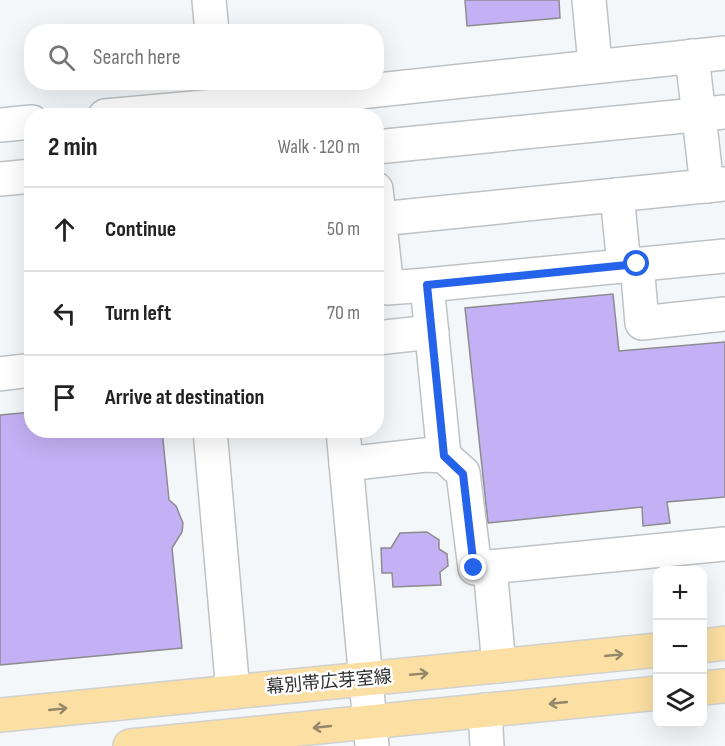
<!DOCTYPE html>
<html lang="en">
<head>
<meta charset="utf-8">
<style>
  :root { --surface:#fff; --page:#f6f6f6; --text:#222; --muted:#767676; --line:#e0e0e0 }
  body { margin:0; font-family:"Sofia Sans Condensed","Noto Sans JP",sans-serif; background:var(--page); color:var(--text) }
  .controls { position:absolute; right:18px; bottom:18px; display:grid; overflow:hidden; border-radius:12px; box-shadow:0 6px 24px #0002 }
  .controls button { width:54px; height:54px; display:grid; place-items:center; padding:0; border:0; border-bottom:2px solid var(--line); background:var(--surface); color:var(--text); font:30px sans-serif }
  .stop { position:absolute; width:18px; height:18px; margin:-14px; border:4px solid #2563eb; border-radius:50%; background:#fff }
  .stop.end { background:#2563eb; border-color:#fff; box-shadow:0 2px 6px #0008 }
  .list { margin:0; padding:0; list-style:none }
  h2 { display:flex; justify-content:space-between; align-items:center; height:78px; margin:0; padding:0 24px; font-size:26px }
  h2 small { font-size:20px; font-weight:400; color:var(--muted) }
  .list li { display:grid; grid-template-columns:39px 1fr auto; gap:18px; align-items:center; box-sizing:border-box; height:84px; padding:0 24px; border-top:2px solid var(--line) }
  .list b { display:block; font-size:22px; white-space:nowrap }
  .list em { font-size:20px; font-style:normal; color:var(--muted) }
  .icon { flex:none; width:33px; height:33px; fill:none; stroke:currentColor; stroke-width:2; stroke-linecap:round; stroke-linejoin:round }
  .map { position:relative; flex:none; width:725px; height:746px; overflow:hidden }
  .search { position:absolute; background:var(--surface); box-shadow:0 6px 24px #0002; left:24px; top:24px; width:360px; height:66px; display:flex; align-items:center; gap:15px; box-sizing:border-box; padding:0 21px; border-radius:24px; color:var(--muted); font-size:22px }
  .panel { position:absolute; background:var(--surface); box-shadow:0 6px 24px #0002; left:24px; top:108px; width:360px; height:330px; border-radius:24px }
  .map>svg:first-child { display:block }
  .building { fill:#c4b0f4; stroke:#8c8b8e; stroke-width:1.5 }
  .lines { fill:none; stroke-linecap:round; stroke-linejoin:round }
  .minor-casing { stroke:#bfc2c4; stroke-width:36 }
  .major-casing { stroke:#d1d1d1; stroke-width:36 }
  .minor { stroke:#fff; stroke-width:33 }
  .major { stroke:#fbdfa3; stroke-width:33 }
  .oneway { stroke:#94876a }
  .route { stroke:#2563eb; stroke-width:8 }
  .labels { text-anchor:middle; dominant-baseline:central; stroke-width:5; stroke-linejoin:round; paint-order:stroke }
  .street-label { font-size:18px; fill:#2e2f30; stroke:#fff }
</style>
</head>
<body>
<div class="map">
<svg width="725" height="746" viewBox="0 0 725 746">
  <rect width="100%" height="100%" fill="#f4f7f9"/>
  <g class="building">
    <polygon points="465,0 559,0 560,18 467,26"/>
    <polygon points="613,294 619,351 725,342 725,497 667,502 670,523 643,526 642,507 488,523 465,308"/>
    <polygon points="32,412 32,430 162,430 169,500 176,506 183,523 182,532 172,548 182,648 0,665 0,415"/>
    <polygon points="427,532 439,540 439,549 447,554 448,566 440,572 441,585 393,587 392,573 382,573 381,548 391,548 400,533"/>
  </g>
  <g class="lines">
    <g class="minor-casing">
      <g id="minor">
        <polyline points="209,0 212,32"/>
        <polyline points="589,0 595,64"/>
        <polyline points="692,56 707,186"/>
        <polyline points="105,116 313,97 725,53"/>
        <polyline points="0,125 32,122"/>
        <polyline points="376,147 725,112"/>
        <polyline points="0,179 32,176"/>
        <polyline points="376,189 387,288 427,285"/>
        <polyline points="617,195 624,265"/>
        <polyline points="380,219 725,184"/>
        <polyline points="637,264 642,323 725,314"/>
        <polyline points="376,338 432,332"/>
        <polyline points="0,374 32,370"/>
        <polyline points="210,430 233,692"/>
        <polyline points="343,430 372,746"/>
        <polyline points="444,456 427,285 725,256"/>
        <polyline points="346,464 425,455 444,456 463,473 475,568 490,567 499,666"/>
        <polyline points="490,567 725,544"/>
        <polyline points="485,710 487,746"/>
      </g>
    </g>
    <g class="major-casing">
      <g id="major">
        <polyline points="702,646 725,643"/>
        <polyline points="702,688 725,686"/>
        <polyline points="0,715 658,650"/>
        <polyline points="130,746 658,693"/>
      </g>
    </g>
    <use href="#minor" class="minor"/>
    <use href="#major" class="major"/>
  </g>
  <defs><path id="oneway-shaft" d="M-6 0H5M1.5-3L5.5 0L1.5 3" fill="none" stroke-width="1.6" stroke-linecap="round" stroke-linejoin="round" transform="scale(1.5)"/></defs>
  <g class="oneway">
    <use href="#oneway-shaft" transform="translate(614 655) rotate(-6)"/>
    <use href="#oneway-shaft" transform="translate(419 674) rotate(-5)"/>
    <use href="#oneway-shaft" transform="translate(558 703) rotate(174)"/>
    <use href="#oneway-shaft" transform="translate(58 709) rotate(-6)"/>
    <use href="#oneway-shaft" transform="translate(322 727) rotate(174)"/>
  </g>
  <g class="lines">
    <polyline class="route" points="474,568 463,474 444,456 427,285 637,264"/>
  </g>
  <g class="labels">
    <g class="street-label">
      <text transform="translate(329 682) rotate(-5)">幕別帯広芽室線</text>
    </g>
  </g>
</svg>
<div class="controls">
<button>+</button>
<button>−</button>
<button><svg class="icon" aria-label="layers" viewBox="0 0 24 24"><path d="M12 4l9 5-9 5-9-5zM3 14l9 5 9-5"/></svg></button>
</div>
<div class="stop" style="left:637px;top:264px"></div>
<div class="stop end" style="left:474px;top:568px"></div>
<div class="search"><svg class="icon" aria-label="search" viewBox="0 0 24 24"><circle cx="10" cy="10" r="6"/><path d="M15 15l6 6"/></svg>Search here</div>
<section class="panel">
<h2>2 min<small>Walk · 120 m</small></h2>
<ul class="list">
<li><svg class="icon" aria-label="ahead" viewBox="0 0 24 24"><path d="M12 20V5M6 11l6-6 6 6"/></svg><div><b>Continue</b></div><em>50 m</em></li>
<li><svg class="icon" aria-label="left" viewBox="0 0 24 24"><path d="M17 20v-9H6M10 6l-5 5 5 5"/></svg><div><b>Turn left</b></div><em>70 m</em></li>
<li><svg class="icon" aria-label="arrive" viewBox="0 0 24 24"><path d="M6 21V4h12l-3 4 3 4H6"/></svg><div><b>Arrive at destination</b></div></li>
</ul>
</section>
</div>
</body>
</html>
